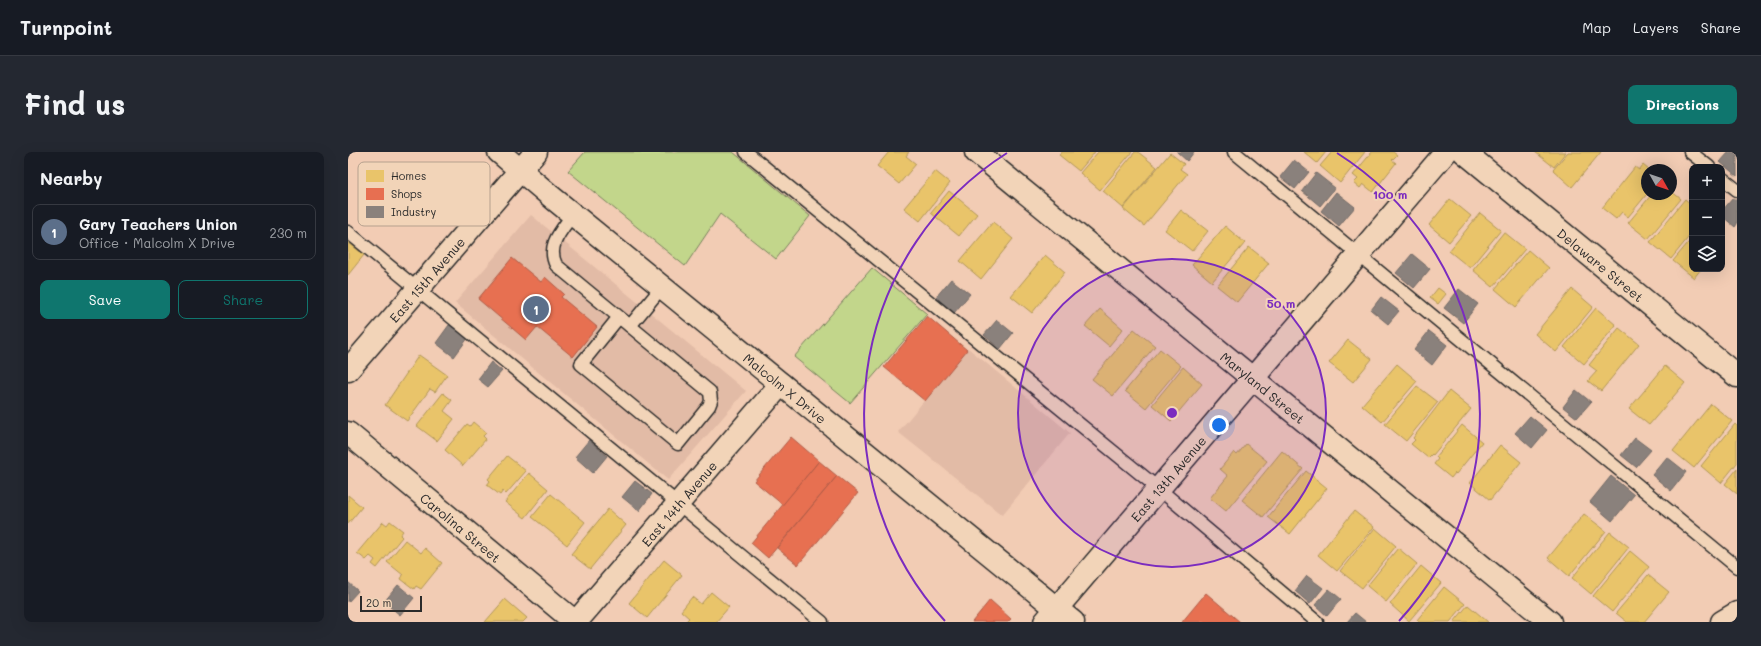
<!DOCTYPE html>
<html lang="en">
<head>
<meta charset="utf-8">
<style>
  :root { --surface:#171b24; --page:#242831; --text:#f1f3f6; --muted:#9ea1a6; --line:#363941; --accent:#0f766e }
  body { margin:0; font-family:Mali,sans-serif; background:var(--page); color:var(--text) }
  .controls { position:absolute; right:12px; top:12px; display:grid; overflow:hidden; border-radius:8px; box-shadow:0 4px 16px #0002 }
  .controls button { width:36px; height:36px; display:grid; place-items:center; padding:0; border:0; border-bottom:1px solid var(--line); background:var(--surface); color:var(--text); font:20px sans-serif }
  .compass { position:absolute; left:1293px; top:12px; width:36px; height:36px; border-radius:50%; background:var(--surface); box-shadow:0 4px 16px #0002; rotate:130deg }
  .scale { position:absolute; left:12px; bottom:10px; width:62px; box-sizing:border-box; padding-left:4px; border:2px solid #2b2b2b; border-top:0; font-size:11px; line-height:14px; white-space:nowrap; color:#2b2b2b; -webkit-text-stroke:3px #f2d4b8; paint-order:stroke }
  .you { position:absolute; left:871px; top:273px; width:14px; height:14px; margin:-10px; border:3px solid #fff; border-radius:50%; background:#1a73e8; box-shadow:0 0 0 6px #1a73e833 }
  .badge { display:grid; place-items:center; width:26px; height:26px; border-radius:50%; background:var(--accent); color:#fff; font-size:13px; font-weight:700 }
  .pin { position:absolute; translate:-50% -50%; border:2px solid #fff; box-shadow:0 1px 4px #0006 }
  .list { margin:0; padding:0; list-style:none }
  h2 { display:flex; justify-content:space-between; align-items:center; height:52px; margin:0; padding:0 16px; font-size:17px }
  h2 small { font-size:13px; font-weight:400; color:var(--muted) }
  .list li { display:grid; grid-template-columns:26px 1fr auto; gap:12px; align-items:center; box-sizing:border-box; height:56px; margin:0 8px 8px; padding:0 8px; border:1px solid var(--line); border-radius:8px }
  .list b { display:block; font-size:15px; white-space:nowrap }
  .list p { margin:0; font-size:13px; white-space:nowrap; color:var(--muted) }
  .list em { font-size:13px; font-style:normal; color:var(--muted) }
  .actions { display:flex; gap:8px; padding:12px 16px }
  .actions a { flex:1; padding:9px 0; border:1px solid var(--accent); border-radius:8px; text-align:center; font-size:14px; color:var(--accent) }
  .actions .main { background:var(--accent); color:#fff }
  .icon { flex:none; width:22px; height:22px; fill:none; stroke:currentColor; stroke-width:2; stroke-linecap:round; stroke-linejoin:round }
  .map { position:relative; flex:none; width:1389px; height:470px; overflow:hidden; border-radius:8px }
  header { display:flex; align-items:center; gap:24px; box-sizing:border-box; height:56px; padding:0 20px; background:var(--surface); border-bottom:1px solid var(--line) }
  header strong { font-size:19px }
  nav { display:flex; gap:22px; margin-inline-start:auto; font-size:14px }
  .intro { display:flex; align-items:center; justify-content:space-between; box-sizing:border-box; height:96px; padding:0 24px }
  h1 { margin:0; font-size:28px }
  .button { padding:10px 18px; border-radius:8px; background:var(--accent); color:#fff; font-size:14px; font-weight:700 }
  main { display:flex; gap:24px; padding:0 24px }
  aside { flex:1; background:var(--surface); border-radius:8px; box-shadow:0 4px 16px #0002 }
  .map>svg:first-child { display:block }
  .built { fill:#e2bba6 }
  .green { fill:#c2d68b; stroke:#76805b }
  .homes { fill:#e9c46a; stroke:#b09657 }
  .shops { fill:#e76f51; stroke:#af5b46 }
  .industry { fill:#8a817c; stroke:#6e6764 }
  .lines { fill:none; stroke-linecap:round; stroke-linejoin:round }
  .lane-casing { stroke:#2b2b2b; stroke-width:15 }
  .street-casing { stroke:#2b2b2b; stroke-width:25 }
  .secondary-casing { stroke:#2b2b2b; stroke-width:25 }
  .lane { stroke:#f2d4b8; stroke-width:12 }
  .street { stroke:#f2d4b8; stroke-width:22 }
  .secondary { stroke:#f2d4b8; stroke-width:22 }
  .ring { fill:none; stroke:#7b2cbf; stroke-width:2 }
  .labels { text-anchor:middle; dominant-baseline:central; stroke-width:4; stroke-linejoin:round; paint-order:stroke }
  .street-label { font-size:13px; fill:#2b2b2b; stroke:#f2d4b8 }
  .key { fill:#f2d4b8; stroke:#b6a18e; stroke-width:1 }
  .key-label { font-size:11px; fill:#2b2b2b }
  .centre { fill:#7b2cbf; stroke:#f2d4b8; stroke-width:2 }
  .ring-label { font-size:12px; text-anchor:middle; font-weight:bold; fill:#7b2cbf; stroke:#f2d4b8; stroke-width:4; stroke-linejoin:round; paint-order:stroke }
</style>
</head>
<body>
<header>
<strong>Turnpoint</strong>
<nav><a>Map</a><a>Layers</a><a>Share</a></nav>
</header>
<div class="intro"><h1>Find us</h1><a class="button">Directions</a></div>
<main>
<aside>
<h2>Nearby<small></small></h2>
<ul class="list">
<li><span class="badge" style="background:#5c6f8a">1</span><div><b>Gary Teachers Union</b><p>Office · Malcolm X Drive</p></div><em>230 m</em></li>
</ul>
<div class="actions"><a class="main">Save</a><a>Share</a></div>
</aside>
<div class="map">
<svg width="1389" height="470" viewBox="0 0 1389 470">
  <rect width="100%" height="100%" fill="#f2ccb4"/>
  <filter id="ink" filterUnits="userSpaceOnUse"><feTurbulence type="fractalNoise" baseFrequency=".025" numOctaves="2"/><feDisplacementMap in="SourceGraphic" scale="8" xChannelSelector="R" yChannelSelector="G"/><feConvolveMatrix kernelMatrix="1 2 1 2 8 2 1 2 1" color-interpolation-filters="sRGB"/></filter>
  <g filter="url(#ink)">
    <g class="built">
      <polygon points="183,63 398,239 320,328 107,151"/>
      <polygon points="620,196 722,281 654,363 550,280"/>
    </g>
    <g class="green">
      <polygon points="237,0 385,0 462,64 428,107 372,62 337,114 220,19"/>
      <polygon points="524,116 579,162 502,251 446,205"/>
    </g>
    <g class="homes">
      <polygon points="541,0 561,0 558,4 568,12 551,32 529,14"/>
      <polygon points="713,0 747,0 731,19 711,3"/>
      <polygon points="750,0 784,0 752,38 732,21"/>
      <polygon points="787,0 790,0 809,15 775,56 755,39"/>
      <polygon points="956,0 978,0 969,11"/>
      <polygon points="984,0 1017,0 992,31 972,14"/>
      <polygon points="1024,0 1045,0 1049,3 1044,8 1048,11 1025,40 1015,32 1012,36 1006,31 1010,27 1005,23"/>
      <polygon points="1187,0 1218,0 1206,15"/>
      <polygon points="1220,0 1253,0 1224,35 1205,18"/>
      <polygon points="822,1 836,12 832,17 839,22 796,74 775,57"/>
      <polygon points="1295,13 1301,18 1299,18 1299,42 1280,65 1274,60 1268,67 1254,56 1287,15 1291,18"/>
      <polygon points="587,19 602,31 572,69 556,56"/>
      <polygon points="601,39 629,62 611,84 583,61"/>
      <polygon points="1323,39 1333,47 1300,87 1280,71 1304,42 1323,42"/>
      <polygon points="1102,47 1123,64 1101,90 1081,73"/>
      <polygon points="1337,47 1344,53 1344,81 1323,107 1302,90"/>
      <polygon points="833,58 860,79 844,99 817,78"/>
      <polygon points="1132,61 1153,78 1122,116 1101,99"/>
      <polygon points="645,70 665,87 633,127 612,109"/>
      <polygon points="877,74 897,91 864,130 844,113"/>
      <polygon points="1156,80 1177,97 1145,135 1125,118"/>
      <polygon points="1344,86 1344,117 1353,117 1346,126 1325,109"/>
      <polygon points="0,90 16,103 0,123"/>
      <polygon points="901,95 921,111 889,150 869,134"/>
      <polygon points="1180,98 1201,116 1168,155 1147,137"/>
      <polygon points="697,103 717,120 684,161 663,144"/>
      <polygon points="1090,136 1098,142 1090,152 1082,146"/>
      <polygon points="1224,137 1245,155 1208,200 1187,182"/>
      <polygon points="1248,156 1268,173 1236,212 1216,195"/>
      <polygon points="752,157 775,177 761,194 737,174"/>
      <polygon points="1271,176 1291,192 1253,239 1240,229 1249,219 1241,213"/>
      <polygon points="786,177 807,194 765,244 744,227"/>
      <polygon points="1000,188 1024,207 1005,230 981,211"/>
      <polygon points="812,197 833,214 798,256 777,239"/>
      <polygon points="71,203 99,223 87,240 82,237 59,269 37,253"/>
      <polygon points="1049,212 1069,229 1034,270 1014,253"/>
      <polygon points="1317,214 1337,231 1301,273 1281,257"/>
      <polygon points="835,215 854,232 823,269 804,253"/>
      <polygon points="1069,234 1090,250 1058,289 1037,272"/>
      <polygon points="1101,239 1123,257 1085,303 1084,302 1080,306 1063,292 1067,288 1065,286"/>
      <polygon points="95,241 104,248 96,259 106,267 89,289 69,274"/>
      <polygon points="1363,252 1384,269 1346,316 1325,299"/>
      <polygon points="125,270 138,281 135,284 138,287 115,314 97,298 119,272 122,274"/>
      <polygon points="1387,272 1389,274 1389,311 1373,331 1353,314"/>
      <polygon points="1114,273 1134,290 1108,322 1107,321 1103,326 1086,312 1090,307 1088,305"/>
      <polygon points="898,292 919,309 878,359 862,346 880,324 872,317 886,300 889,303"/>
      <polygon points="1152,293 1173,310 1142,348 1122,331"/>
      <polygon points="934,299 955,317 915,365 894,348"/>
      <polygon points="159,304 178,319 158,342 155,339 152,343 139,333 142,329 140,327"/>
      <polygon points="1389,317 1389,342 1377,332"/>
      <polygon points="958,319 979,336 942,382 920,365"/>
      <polygon points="181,321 200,337 177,366 157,350"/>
      <polygon points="203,342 237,370 219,393 184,365"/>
      <polygon points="0,343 14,355 0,372"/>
      <polygon points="260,357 278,373 242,417 223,402"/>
      <polygon points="1006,359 1026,375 989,419 970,403"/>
      <polygon points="1236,362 1258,379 1221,424 1200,406"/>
      <polygon points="42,369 55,379 52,383 54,385 29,416 24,412 27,408 22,404 18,408 9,401 35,370 39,373"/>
      <polygon points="1027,376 1048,394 1014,436 992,419"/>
      <polygon points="1262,380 1281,395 1243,442 1224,426"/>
      <polygon points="57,388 73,401 77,396 94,411 73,437 68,434 66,437 53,427 55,423 39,410"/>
      <polygon points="1050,396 1069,412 1038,450 1019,434"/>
      <polygon points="1282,399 1301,415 1264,460 1245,444"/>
      <polygon points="316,408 334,423 299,466 281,451"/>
      <polygon points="1073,414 1093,431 1061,469 1042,452"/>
      <polygon points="1300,423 1321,440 1296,470 1279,470 1268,461"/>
      <polygon points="1096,435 1117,452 1102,470 1071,470 1069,468"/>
      <polygon points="363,440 381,455 368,470 337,470 341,466 333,459 344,445 353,452"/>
      <polygon points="157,447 179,466 175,470 137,470"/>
      <polygon points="1120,453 1140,470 1106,470"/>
    </g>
    <g class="shops">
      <polygon points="164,106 193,130 197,125 216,142 213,145 249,175 225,205 189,175 178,188 130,147"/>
      <polygon points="579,164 619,198 577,249 536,215"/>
      <polygon points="443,285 471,309 435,353 406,329"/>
      <polygon points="471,309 489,324 420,406 403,391"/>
      <polygon points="489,324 510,341 450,413 429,396"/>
      <polygon points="858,441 892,470 834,470"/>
      <polygon points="642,448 663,467 660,470 624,470"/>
    </g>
    <g class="industry">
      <polygon points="829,0 846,0 839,9"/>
      <polygon points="1381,0 1389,0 1389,24 1372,10"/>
      <polygon points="946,8 961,20 947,37 932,25"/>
      <polygon points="968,21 987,36 972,54 954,39"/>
      <polygon points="988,40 1007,55 991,74 973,59"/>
      <polygon points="1385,46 1389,49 1389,72 1387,75 1374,64 1374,59"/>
      <polygon points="1064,102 1082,117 1066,136 1048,121"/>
      <polygon points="603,127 622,142 606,161 588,145"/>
      <polygon points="1111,137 1130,152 1115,171 1096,156"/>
      <polygon points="1033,145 1051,159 1040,172 1023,158"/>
      <polygon points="649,168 665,181 652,197 636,183"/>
      <polygon points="101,173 120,186 106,205 88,191"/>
      <polygon points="1081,179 1099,193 1084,213 1066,198"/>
      <polygon points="143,210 154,219 140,235 130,227"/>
      <polygon points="1228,238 1243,250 1229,266 1215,255"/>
      <polygon points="1182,264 1199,278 1184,296 1167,281"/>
      <polygon points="1287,286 1303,298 1288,315 1273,303"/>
      <polygon points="241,288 259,304 245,321 227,305"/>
      <polygon points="1319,305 1338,320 1323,339 1304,323"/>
      <polygon points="1263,324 1286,343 1264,369 1242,350"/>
      <polygon points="287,329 304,342 291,359 274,345"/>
      <polygon points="959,424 975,436 962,452 947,439"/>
      <polygon points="0,430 10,439 0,450"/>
      <polygon points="50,433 66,446 52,463 36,450"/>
      <polygon points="981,437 993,447 979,464 967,453"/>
      <polygon points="1007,461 1018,470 999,470"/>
    </g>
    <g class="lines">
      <g class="lane-casing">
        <g id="lane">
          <polyline points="398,0 811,337 969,470"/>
          <polyline points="886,0 1389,415"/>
          <polyline points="1342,0 1361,15"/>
          <polyline points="1374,26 1389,38"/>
          <path d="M225,62C214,78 198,93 208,113L362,240L363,249L361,254L330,292L233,212L271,165"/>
          <polyline points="0,80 474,470"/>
          <polyline points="282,174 314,135"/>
        </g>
      </g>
      <g class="street-casing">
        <g id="street">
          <path id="s1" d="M628,0L1202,470"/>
          <path id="s2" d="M1116,0L1389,224"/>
          <path id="s3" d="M0,281L227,470"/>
          <path id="s4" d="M228,470L433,232"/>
          <path id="s5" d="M697,470L1098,0"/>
        </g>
      </g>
      <g class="secondary-casing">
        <g id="secondary">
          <path id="s6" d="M151,0L206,47L725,470"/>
          <path id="s7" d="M0,218L188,0"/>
          <polyline points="1374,470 1389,461"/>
        </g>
      </g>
      <use href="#lane" class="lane"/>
      <use href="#street" class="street"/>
      <use href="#secondary" class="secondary"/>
    </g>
  </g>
  <circle cx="824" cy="261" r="154" fill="#7b2cbf" fill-opacity=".12"/>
  <g class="ring">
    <circle cx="824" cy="261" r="154"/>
    <path d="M597 469A308 308 0 0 1 659 1M989 1A308 308 0 0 1 1051 469"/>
  </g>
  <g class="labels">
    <g class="street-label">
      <text stroke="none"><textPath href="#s2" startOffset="177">Delaware Street</textPath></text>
      <text stroke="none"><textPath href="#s7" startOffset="120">East 15th Avenue</textPath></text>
      <text stroke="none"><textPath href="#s1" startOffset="371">Maryland Street</textPath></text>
      <text stroke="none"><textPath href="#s6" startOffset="371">Malcolm X Drive</textPath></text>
      <text stroke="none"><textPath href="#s5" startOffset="189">East 13th Avenue</textPath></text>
      <text stroke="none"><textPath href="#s4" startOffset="157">East 14th Avenue</textPath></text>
      <text stroke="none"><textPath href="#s3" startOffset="147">Carolina Street</textPath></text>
    </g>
  </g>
  <rect x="10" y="10" width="132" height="64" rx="6" class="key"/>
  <rect x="18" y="18" width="18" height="12" fill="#e9c46a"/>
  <rect x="18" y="36" width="18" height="12" fill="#e76f51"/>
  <rect x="18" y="54" width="18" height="12" fill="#8a817c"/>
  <g class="key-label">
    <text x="43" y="28">Homes</text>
    <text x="43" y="46">Shops</text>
    <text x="43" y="64">Industry</text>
  </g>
  <circle cx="824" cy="261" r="6" class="centre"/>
  <g class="ring-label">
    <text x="1042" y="47">100 m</text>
    <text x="933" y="156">50 m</text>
  </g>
</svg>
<div class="controls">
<button>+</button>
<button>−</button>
<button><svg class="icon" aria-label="layers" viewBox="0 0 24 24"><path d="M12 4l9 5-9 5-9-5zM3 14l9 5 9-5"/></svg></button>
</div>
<svg class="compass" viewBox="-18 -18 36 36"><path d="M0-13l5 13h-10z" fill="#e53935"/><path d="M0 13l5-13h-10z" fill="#9ea1a6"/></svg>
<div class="scale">20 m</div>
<div class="you"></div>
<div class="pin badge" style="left:188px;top:157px;background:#5c6f8a">1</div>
</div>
</main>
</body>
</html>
